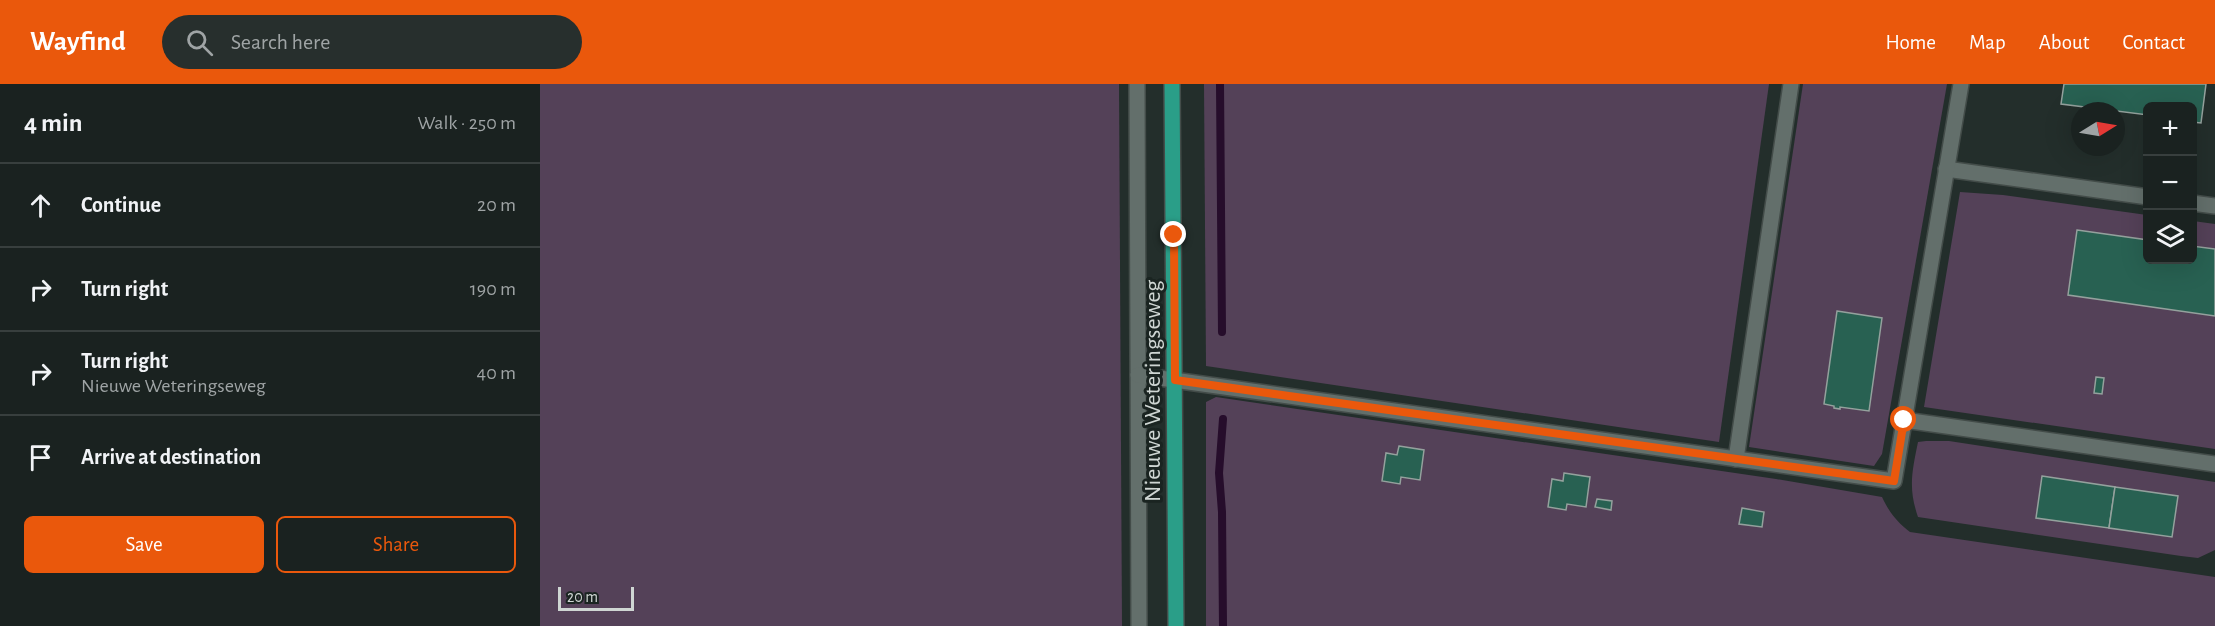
<!DOCTYPE html>
<html lang="en">
<head>
<meta charset="utf-8">
<style>
  :root { --surface:#1a2220; --page:#272f2d; --text:#f1f3f6; --muted:#9fa4a5; --line:#383f3e; --accent:#ea580c }
  body { margin:0; font-family:"Alegreya Sans",sans-serif; background:var(--page); color:var(--text) }
  .controls { position:absolute; right:18px; top:18px; display:grid; overflow:hidden; border-radius:9px; box-shadow:0 6px 24px #0002 }
  .controls button { width:54px; height:54px; display:grid; place-items:center; padding:0; border:0; border-bottom:2px solid var(--line); background:var(--surface); color:var(--text); font:30px sans-serif }
  .compass { position:absolute; left:1531px; top:18px; width:54px; height:54px; border-radius:50%; background:var(--surface); box-shadow:0 6px 24px #0002; rotate:79deg }
  .scale { position:absolute; left:18px; bottom:15px; width:76px; box-sizing:border-box; padding-left:6px; border:3px solid #cfd6d3; border-top:0; font-size:16px; line-height:21px; white-space:nowrap; color:#cfd6d3; -webkit-text-stroke:4px #1a2421; paint-order:stroke }
  .stop { position:absolute; width:18px; height:18px; margin:-14px; border:4px solid #ea580c; border-radius:50%; background:#fff }
  .stop.end { background:#ea580c; border-color:#fff; box-shadow:0 2px 6px #0008 }
  .list { margin:0; padding:0; list-style:none }
  h2 { display:flex; justify-content:space-between; align-items:center; height:78px; margin:0; padding:0 24px; font-size:26px }
  h2 small { font-size:20px; font-weight:400; color:var(--muted) }
  .list li { display:grid; grid-template-columns:39px 1fr auto; gap:18px; align-items:center; box-sizing:border-box; height:84px; padding:0 24px; border-top:2px solid var(--line) }
  .list b { display:block; font-size:22px; white-space:nowrap }
  .list p { margin:0; font-size:20px; white-space:nowrap; color:var(--muted) }
  .list em { font-size:20px; font-style:normal; color:var(--muted) }
  .actions { display:flex; gap:12px; padding:18px 24px }
  .actions a { flex:1; padding:14px 0; border:2px solid var(--accent); border-radius:9px; text-align:center; font-size:21px; color:var(--accent) }
  .actions .main { background:var(--accent); color:#fff }
  .icon { flex:none; width:33px; height:33px; fill:none; stroke:currentColor; stroke-width:2; stroke-linecap:round; stroke-linejoin:round }
  .map { position:relative; flex:none; width:1675px; height:542px; overflow:hidden }
  header { display:flex; align-items:center; gap:36px; box-sizing:border-box; height:84px; padding:0 30px; background:var(--accent); color:#fff }
  header strong { font-size:28px }
  nav { display:flex; gap:33px; margin-inline-start:auto; font-size:21px }
  .search { width:420px; height:54px; background:var(--page); display:flex; align-items:center; gap:15px; box-sizing:border-box; padding:0 21px; border-radius:33px; color:var(--muted); font-size:22px }
  main { display:flex }
  aside { flex:1; background:var(--surface) }
  .map>svg:first-child { display:block }
  .green { fill:#544158 }
  .lines { fill:none; stroke-linecap:round; stroke-linejoin:round }
  .stream { stroke:#260d2b; stroke-width:8 }
  .building { fill:#286152; stroke:#94a19d; stroke-width:1.5 }
  .minor-casing { stroke:#434c49; stroke-width:18 }
  .major-casing { stroke:#434c49; stroke-width:18 }
  .minor { stroke:#636f6b; stroke-width:15 }
  .major { stroke:#2a9e88; stroke-width:15 }
  .route { stroke:#ea580c; stroke-width:8 }
  .labels { text-anchor:middle; dominant-baseline:central; stroke-width:6; stroke-linejoin:round; paint-order:stroke }
  .street-label { font-size:24px; fill:#cfd6d3; stroke:#1a2421 }
</style>
</head>
<body>
<header>
<strong>Wayfind</strong>
<div class="search"><svg class="icon" aria-label="search" viewBox="0 0 24 24"><circle cx="10" cy="10" r="6"/><path d="M15 15l6 6"/></svg>Search here</div>
<nav><a>Home</a><a>Map</a><a>About</a><a>Contact</a></nav>
</header>
<main>
<aside>
<h2>4 min<small>Walk · 250 m</small></h2>
<ul class="list">
<li><svg class="icon" aria-label="ahead" viewBox="0 0 24 24"><path d="M12 20V5M6 11l6-6 6 6"/></svg><div><b>Continue</b></div><em>20 m</em></li>
<li><svg class="icon" aria-label="right" viewBox="0 0 24 24"><path d="M7 20v-9h11M14 6l5 5-5 5"/></svg><div><b>Turn right</b></div><em>190 m</em></li>
<li><svg class="icon" aria-label="right" viewBox="0 0 24 24"><path d="M7 20v-9h11M14 6l5 5-5 5"/></svg><div><b>Turn right</b><p>Nieuwe Weteringseweg</p></div><em>40 m</em></li>
<li><svg class="icon" aria-label="arrive" viewBox="0 0 24 24"><path d="M6 21V4h12l-3 4 3 4H6"/></svg><div><b>Arrive at destination</b></div></li>
</ul>
<div class="actions"><a class="main">Save</a><a>Share</a></div>
</aside>
<div class="map">
<svg width="1675" height="542" viewBox="0 0 1675 542">
  <rect width="100%" height="100%" fill="#232e2b"/>
  <g class="green">
    <polygon points="0,0 579,0 582,542 0,542"/>
    <polygon points="664,0 1229,0 1179,358 666,282"/>
    <polygon points="1263,0 1407,0 1342,370 1334,382 1209,363"/>
    <polygon points="1420,108 1463,111 1607,131 1608,176 1652,176 1653,137 1675,140 1675,365 1384,323"/>
    <path d="M676,313L1236,395L1342,413C1349,428 1357,438 1370,448L1675,493V542H666V318Z"/>
    <path d="M1386,357H1409L1675,398V466L1658,474L1641,472L1378,433C1368,404 1372,388 1378,358Z"/>
  </g>
  <g class="lines">
    <g class="stream">
      <polyline points="680,0 682,248"/>
      <polyline points="683,542 682,428 679,389 683,335"/>
    </g>
  </g>
  <g class="building">
    <polygon points="1524,0 1666,0 1661,39 1652,38 1652,22 1608,22 1608,31 1521,20"/>
    <polygon points="1537,146 1608,156 1608,176 1652,176 1652,162 1675,165 1675,232 1528,211"/>
    <polygon points="1297,227 1342,234 1329,327 1300,323 1300,325 1294,324 1294,322 1284,320"/>
    <polygon points="1556,293 1564,294 1562,310 1554,309"/>
    <polygon points="859,362 884,366 880,396 861,393 860,400 842,397 846,369 857,371"/>
    <polygon points="1024,389 1050,393 1046,423 1027,420 1026,426 1008,423 1012,395 1023,397"/>
    <polygon points="1502,392 1575,403 1569,444 1496,434"/>
    <polygon points="1575,403 1638,412 1632,453 1569,444"/>
    <polygon points="1057,415 1072,417 1071,426 1055,423"/>
    <polygon points="1202,424 1224,428 1222,443 1199,440"/>
  </g>
  <g class="lines">
    <g class="minor-casing">
      <g id="minor">
        <polyline points="597,0 599,542"/>
        <polyline points="1406,85 1608,113"/>
        <polyline points="1652,119 1675,122"/>
        <polyline points="598,291 1354,397 1421,0"/>
        <polyline points="1364,336 1675,380"/>
        <polyline points="1196,375 1251,0"/>
      </g>
    </g>
    <g class="major-casing">
      <polyline id="major" points="632,0 636,542"/>
    </g>
    <use href="#minor" class="minor"/>
    <use href="#major" class="major"/>
  </g>
  <g class="lines">
    <polyline class="route" points="634,151 635,296 1354,397 1364,336"/>
  </g>
  <g class="labels">
    <g class="street-label">
      <text transform="translate(613 307) rotate(-90)">Nieuwe Weteringseweg</text>
    </g>
  </g>
</svg>
<div class="controls">
<button>+</button>
<button>−</button>
<button><svg class="icon" aria-label="layers" viewBox="0 0 24 24"><path d="M12 4l9 5-9 5-9-5zM3 14l9 5 9-5"/></svg></button>
</div>
<svg class="compass" viewBox="-18 -18 36 36"><path d="M0-13l5 13h-10z" fill="#e53935"/><path d="M0 13l5-13h-10z" fill="#9fa4a5"/></svg>
<div class="scale">20 m</div>
<div class="stop" style="left:1364px;top:336px"></div>
<div class="stop end" style="left:634px;top:151px"></div>
</div>
</main>
</body>
</html>
